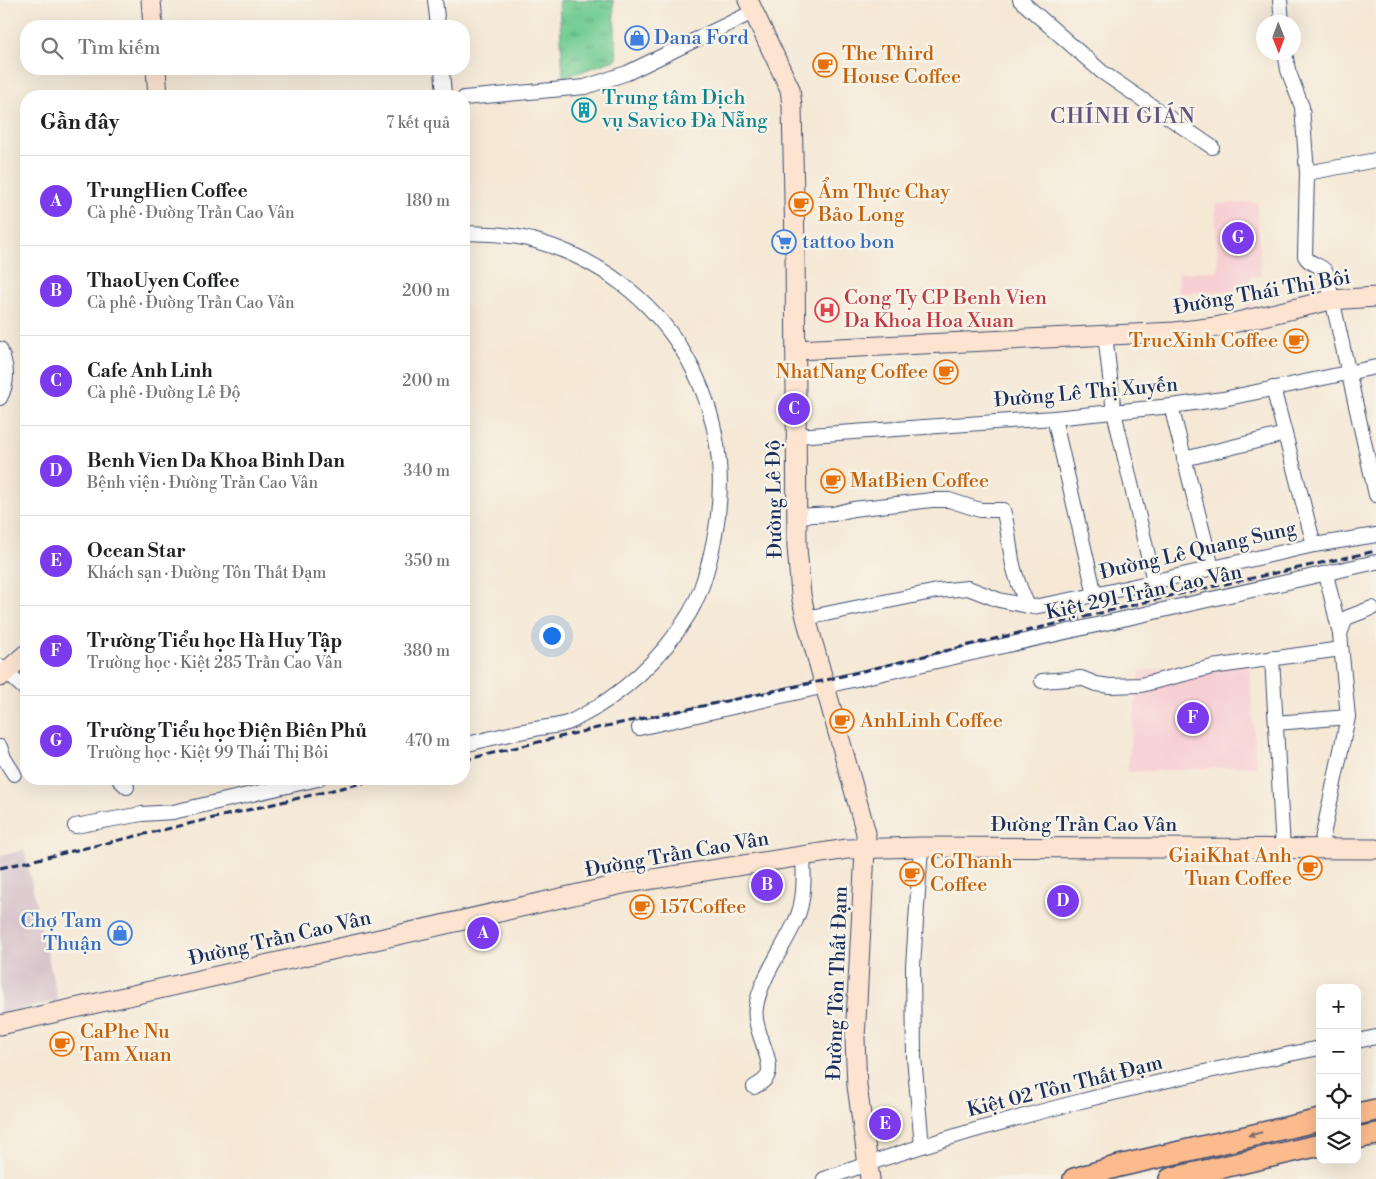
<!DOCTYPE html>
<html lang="vi">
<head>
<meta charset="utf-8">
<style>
  :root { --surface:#fff; --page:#f6f6f6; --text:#202124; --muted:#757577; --line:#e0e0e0; --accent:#7c3aed }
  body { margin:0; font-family:"Libre Bodoni",serif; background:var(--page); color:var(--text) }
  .controls { position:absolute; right:15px; bottom:15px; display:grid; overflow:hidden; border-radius:10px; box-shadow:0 5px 20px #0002 }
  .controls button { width:45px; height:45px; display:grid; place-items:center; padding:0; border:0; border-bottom:1px solid var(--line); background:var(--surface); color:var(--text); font:25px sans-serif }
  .compass { position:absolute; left:1256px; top:15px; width:45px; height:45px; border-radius:50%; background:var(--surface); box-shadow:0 5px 20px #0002; rotate:179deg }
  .you { position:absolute; left:551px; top:635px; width:18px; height:18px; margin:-12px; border:4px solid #fff; border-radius:50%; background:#1a73e8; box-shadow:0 0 0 8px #1a73e833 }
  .badge { display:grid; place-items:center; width:32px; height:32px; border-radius:50%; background:var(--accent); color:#fff; font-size:16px; font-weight:700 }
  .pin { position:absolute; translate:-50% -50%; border:2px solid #fff; box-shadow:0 1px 5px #0006 }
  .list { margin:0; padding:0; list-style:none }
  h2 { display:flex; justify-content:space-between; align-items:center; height:65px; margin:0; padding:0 20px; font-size:21px }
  h2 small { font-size:16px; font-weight:400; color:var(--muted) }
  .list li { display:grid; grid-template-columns:32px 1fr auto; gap:15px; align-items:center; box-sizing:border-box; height:90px; padding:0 20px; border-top:1px solid var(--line) }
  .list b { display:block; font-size:19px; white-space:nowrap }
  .list p { margin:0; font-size:16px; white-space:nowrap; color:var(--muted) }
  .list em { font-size:16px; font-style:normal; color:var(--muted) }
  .icon { flex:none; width:28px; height:28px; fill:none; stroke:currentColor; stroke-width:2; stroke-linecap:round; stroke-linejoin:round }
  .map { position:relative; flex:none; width:1376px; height:1179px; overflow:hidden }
  .search { position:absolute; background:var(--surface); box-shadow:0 5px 20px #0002; left:20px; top:20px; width:450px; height:55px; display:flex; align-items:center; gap:12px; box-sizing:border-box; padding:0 18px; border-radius:20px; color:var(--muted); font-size:19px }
  .panel { position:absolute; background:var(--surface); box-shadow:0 5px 20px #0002; left:20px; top:90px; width:450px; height:695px; border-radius:20px }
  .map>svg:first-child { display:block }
  .built { fill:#f7cfd3 }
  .railway { fill:#d2bdc7 }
  .grass { fill:url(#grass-tufts); stroke:#467e78 }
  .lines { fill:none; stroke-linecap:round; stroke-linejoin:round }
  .street-casing { stroke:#3c4b70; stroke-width:16 }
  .secondary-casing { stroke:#3c4b70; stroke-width:21 }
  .primary-casing { stroke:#3c4b70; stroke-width:24 }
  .street { stroke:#fff; stroke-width:14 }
  .secondary { stroke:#fde4d1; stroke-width:19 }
  .primary { stroke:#fbbb8d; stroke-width:21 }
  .rail { stroke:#1b2f5e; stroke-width:3; stroke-dasharray:8 4; stroke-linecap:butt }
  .oneway { fill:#806e73 }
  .labels { text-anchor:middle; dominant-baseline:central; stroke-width:5; stroke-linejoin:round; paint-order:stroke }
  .shop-label { font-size:20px; fill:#366cbe; stroke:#f7f3e8; text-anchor:start }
  .food-label { font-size:20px; fill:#c56008; stroke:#f7f3e8; text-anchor:start }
  .culture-label { font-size:20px; fill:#0d838f; stroke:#f7f3e8; text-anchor:start }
  .street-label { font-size:20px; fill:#1b2f5e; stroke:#f7f3e8 }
  .health-label { font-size:20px; fill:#be3a42; stroke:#f7f3e8; text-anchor:start }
  .quarter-label { font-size:22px; letter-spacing:1px; fill:#615480; stroke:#f7f3e8 }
</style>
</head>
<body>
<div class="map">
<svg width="1376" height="1179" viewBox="0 0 1376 1179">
  <defs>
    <pattern id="grass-tufts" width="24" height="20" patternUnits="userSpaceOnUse" patternTransform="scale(1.25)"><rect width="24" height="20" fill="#72cc93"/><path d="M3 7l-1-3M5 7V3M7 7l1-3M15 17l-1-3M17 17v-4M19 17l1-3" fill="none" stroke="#5da67b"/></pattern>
  </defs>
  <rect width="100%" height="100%" fill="#f7f3e8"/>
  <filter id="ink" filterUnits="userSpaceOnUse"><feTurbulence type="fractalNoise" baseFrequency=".02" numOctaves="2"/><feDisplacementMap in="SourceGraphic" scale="10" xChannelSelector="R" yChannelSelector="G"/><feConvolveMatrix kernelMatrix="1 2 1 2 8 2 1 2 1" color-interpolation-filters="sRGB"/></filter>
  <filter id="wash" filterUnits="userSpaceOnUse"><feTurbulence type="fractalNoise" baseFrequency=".0096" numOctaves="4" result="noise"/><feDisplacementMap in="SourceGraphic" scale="20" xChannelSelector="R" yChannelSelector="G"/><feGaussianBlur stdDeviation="1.12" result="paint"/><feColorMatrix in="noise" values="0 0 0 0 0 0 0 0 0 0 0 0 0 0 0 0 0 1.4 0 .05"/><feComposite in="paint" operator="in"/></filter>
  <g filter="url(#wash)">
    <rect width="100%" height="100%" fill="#f5e8d5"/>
    <g class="built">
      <polygon points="1257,202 1261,276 1250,277 1252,311 1246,311 1244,290 1179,293 1178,273 1218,271 1215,204"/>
      <polygon points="1249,661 1256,766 1127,772 1140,670"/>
    </g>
    <polygon class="railway" points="24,850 58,1001 0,1014 0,856"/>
    <polygon class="grass" points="559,0 613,0 617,59 563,78"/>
  </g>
  <g filter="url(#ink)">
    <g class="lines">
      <g class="street-casing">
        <g id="street">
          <polyline points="435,0 438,26"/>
          <polyline points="1020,0 1102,72 1212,147"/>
          <polyline points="1280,0 1282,22"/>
          <path d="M1285,52L1288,70L1302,107L1307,173L1305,256C1309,265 1321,264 1326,272L1376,495"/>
          <polyline points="442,69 444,96"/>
          <polyline points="464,98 585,87 627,73 755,11"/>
          <polyline points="1307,173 1376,160"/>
          <path d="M464,233C488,234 513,234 536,241C664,278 738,399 716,529C711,557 704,589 689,614C662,659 621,696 574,720C562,727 548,726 535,729C511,733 487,739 464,745"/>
          <polyline points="1105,334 1114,412 1154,581"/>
          <path d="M0,349C7,366 9,381 0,398"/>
          <polyline points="1273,388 1314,545"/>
          <polyline points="1171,406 1212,568"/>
          <polyline points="1054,418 1095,595"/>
          <polyline points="796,436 1054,418 1171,406 1223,399 1376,367"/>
          <polyline points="1184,459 1285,434"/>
          <path d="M796,516L833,514L853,509L932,500H949L980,510H1003C1008,525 1008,538 1011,553C1013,572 1020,589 1028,606"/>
          <polyline points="806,618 937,591 968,588 999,600 1033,607 1095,595 1314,545 1376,535"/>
          <polyline points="1340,634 1346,618 1372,608"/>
          <polyline points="1272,658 1283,849"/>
          <polyline points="0,666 26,690"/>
          <polyline points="1042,681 1081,678 1096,684 1110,686 1141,685 1212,667 1341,649"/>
          <polyline points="1276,723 1348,717"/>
          <polyline points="639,728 1376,562"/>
          <polyline points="0,747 4,758 14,774"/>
          <polyline points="119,779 127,787"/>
          <polyline points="75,826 142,814 173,812 318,779"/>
          <polyline points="921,847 913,966 914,1057 922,1146"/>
          <polyline points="1320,849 1348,717 1340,634 1326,574"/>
          <polyline points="1357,1041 1376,1037"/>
          <path d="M754,1087C759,1084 766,1081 768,1074C774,1059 752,1029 756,1007C760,979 785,946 796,920C805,900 804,877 803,855"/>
          <path d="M824,1179C985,1121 1152,1081 1320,1048"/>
        </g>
      </g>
      <g class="secondary-casing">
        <g id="secondary">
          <polyline points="151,0 153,26"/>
          <polyline points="748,0 790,89 792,106 795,245 797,547 801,595 806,618 866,833 855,1039 857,1086 870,1179"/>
          <polyline points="156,69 158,96"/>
          <polyline points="796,350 1175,332 1216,327 1331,300 1376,297"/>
          <polyline points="0,677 26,654"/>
          <polyline points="0,1025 627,883 847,849 921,847 1376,849"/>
        </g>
      </g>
      <g class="primary-casing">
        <g id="primary">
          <polyline points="1357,1114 1376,1110"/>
          <polyline points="1357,1138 1376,1134"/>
          <polyline points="1074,1179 1119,1166 1320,1120"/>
          <polyline points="1170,1179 1320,1145"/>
        </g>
      </g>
      <use href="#street" class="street"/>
      <use href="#secondary" class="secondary"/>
      <use href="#primary" class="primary"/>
      <g class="rail">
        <polyline points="464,760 597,728 822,681 1170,596 1376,551"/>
        <polyline points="0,868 380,779"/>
      </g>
    </g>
    <defs><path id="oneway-solid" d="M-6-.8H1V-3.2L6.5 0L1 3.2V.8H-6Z" transform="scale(1.25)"/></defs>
    <use class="oneway" href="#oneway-solid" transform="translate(1255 1134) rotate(167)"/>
  </g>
  <defs>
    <g id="shop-ring" transform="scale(1.25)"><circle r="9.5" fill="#f7f3e8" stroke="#3f7fe0" stroke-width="1.5"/><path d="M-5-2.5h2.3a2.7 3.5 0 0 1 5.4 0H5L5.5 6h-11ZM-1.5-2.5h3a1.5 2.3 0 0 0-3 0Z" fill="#3f7fe0"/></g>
    <g id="cafe-ring" transform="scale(1.25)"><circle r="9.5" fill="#f7f3e8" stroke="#e8710a" stroke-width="1.5"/><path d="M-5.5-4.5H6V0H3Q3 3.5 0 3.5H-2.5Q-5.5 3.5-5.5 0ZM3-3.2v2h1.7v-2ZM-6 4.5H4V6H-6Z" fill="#e8710a"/></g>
    <g id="building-ring" transform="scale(1.25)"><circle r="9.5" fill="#f7f3e8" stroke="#0f9aa8" stroke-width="1.5"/><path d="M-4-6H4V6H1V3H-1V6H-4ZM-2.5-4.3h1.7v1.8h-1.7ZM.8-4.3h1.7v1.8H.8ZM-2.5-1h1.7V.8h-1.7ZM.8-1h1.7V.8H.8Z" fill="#0f9aa8"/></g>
    <g id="supermarket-ring" transform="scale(1.25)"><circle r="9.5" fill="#f7f3e8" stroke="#3f7fe0" stroke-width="1.5"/><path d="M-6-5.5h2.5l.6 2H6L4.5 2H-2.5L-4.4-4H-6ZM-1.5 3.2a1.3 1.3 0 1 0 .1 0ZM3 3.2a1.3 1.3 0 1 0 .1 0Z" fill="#3f7fe0"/></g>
    <g id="hospital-ring" transform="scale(1.25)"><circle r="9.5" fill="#f7f3e8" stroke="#e0444e" stroke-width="1.5"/><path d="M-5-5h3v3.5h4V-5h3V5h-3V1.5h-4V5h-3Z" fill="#e0444e"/></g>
  </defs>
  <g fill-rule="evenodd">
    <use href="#shop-ring" x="637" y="38"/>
    <use href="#cafe-ring" x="825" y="65"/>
    <use href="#building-ring" x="584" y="110"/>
    <use href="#cafe-ring" x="801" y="204"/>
    <use href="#supermarket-ring" x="784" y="242"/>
    <use href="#hospital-ring" x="827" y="310"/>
    <use href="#cafe-ring" x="1296" y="341"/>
    <use href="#cafe-ring" x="946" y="372"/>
    <use href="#cafe-ring" x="833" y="481"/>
    <use href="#cafe-ring" x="842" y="721"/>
    <use href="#cafe-ring" x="1310" y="868"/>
    <use href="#cafe-ring" x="912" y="874"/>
    <use href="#cafe-ring" x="642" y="907"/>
    <use href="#shop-ring" x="120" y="933"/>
    <use href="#cafe-ring" x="62" y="1044"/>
  </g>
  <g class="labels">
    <g class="shop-label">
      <text x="654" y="38">Dana Ford</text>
      <text x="802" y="242">tattoo bon</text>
      <text x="102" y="921" text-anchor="end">Chợ Tam<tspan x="102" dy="23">Thuận</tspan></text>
    </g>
    <g class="food-label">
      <text x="842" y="54">The Third<tspan x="842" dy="23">House Coffee</tspan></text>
      <text x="818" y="192">Ẩm Thực Chay<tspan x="818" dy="23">Bảo Long</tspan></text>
      <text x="1278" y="341" text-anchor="end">TrucXinh Coffee</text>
      <text x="928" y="372" text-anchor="end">NhatNang Coffee</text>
      <text x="850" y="481">MatBien Coffee</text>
      <text x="860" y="721">AnhLinh Coffee</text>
      <text x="1292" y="856" text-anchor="end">GiaiKhat Anh<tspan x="1292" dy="23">Tuan Coffee</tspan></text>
      <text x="930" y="862">CoThanh<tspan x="930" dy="23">Coffee</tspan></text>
      <text x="660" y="907">157Coffee</text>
      <text x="80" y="1032">CaPhe Nu<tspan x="80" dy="23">Tam Xuan</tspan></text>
    </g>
    <g class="culture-label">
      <text x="602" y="98">Trung tâm Dịch<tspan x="602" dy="23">vụ Savico Đà Nẵng</tspan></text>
    </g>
    <g class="street-label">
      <text transform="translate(1262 293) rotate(-10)">Đường Thái Thị Bôi</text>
      <text transform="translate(1086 393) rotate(-5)">Đường Lê Thị Xuyến</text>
      <text transform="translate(775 499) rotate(-91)">Đường Lê Độ</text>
      <text transform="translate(1198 551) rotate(-13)">Đường Lê Quang Sung</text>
      <text transform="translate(1144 593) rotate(-12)">Kiệt 291 Trần Cao Vân</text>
      <text x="1084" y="825">Đường Trần Cao Vân</text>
      <text transform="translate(677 855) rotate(-10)">Đường Trần Cao Vân</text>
      <text transform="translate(280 939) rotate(-13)">Đường Trần Cao Vân</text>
      <text transform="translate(838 983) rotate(-88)">Đường Tôn Thất Đạm</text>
      <text transform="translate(1065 1087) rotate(-14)">Kiệt 02 Tôn Thất Đạm</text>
    </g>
    <g class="health-label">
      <text x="844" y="298">Cong Ty CP Benh Vien<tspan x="844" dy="23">Da Khoa Hoa Xuan</tspan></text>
    </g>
    <g class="quarter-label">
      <text x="1123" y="116">CHÍNH GIÁN</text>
    </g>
  </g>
</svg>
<div class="controls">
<button>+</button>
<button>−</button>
<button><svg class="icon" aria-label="locate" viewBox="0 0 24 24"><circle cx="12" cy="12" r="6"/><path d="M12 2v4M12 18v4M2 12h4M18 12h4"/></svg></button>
<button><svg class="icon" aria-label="layers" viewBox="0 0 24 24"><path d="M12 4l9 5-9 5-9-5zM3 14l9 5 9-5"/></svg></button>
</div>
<svg class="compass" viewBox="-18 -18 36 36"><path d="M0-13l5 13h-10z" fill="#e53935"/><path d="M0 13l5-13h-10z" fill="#757577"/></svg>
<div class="you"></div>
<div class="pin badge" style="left:483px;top:933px">A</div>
<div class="pin badge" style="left:767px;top:885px">B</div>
<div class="pin badge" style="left:794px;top:409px">C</div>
<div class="pin badge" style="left:1063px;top:901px">D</div>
<div class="pin badge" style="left:885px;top:1124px">E</div>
<div class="pin badge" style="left:1193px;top:718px">F</div>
<div class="pin badge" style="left:1238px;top:238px">G</div>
<div class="search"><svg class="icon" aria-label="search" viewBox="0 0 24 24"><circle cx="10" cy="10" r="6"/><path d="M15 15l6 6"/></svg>Tìm kiếm</div>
<section class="panel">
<h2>Gần đây<small>7 kết quả</small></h2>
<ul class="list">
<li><span class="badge">A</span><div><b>TrungHien Coffee</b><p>Cà phê · Đường Trần Cao Vân</p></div><em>180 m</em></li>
<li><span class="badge">B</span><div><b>ThaoUyen Coffee</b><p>Cà phê · Đường Trần Cao Vân</p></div><em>200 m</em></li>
<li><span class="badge">C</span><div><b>Cafe Anh Linh</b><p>Cà phê · Đường Lê Độ</p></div><em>200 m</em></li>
<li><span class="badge">D</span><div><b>Benh Vien Da Khoa Binh Dan</b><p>Bệnh viện · Đường Trần Cao Vân</p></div><em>340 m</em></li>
<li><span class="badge">E</span><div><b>Ocean Star</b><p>Khách sạn · Đường Tôn Thất Đạm</p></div><em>350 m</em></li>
<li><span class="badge">F</span><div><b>Trường Tiểu học Hà Huy Tập</b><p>Trường học · Kiệt 285 Trần Cao Vân</p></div><em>380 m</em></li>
<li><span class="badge">G</span><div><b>Trường Tiểu học Điện Biên Phủ</b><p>Trường học · Kiệt 99 Thái Thị Bôi</p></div><em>470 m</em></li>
</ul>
</section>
</div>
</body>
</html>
